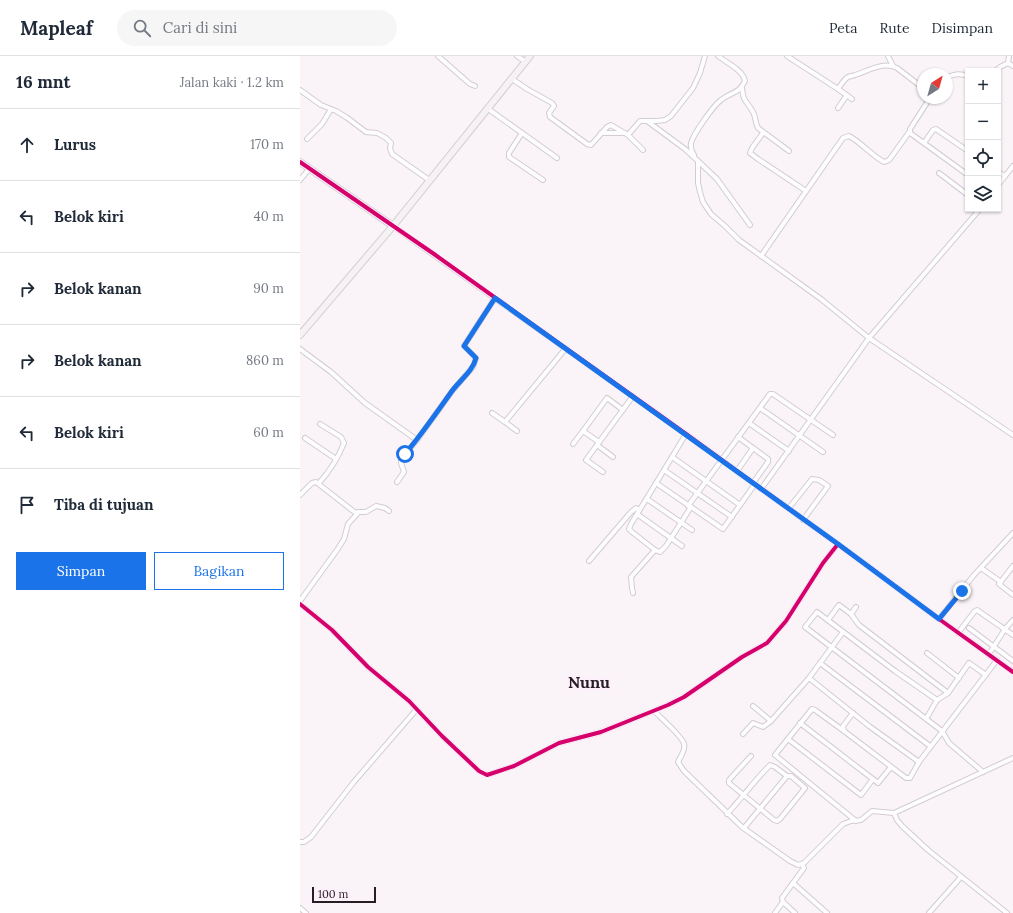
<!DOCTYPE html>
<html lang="id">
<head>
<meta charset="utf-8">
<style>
  :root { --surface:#fff; --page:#f6f6f7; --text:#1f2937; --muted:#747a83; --line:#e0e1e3; --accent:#1a73e8 }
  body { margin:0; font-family:Lora,serif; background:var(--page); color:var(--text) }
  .controls { position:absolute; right:12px; top:12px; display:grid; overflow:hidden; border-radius:0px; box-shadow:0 1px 3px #0004 }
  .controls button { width:36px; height:36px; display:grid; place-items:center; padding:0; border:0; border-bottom:1px solid var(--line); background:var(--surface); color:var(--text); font:20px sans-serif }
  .compass { position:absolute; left:617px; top:12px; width:36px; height:36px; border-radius:50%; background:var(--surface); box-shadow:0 1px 3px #0004; rotate:37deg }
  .scale { position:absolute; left:12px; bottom:10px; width:64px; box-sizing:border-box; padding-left:4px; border:2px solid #261e24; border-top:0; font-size:11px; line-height:14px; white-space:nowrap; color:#261e24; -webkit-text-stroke:3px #fef0fb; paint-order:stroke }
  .stop { position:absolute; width:12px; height:12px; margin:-9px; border:3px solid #1a73e8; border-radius:50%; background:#fff }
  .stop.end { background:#1a73e8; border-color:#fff; box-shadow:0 1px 4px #0008 }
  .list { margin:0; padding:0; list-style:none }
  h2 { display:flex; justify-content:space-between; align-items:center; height:52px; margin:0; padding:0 16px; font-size:17px }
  h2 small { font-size:13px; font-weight:400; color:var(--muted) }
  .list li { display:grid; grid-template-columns:26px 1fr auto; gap:12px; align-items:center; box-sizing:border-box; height:72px; padding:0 16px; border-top:1px solid var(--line) }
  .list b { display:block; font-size:15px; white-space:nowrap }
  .list em { font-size:13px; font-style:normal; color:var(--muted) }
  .actions { display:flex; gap:8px; padding:12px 16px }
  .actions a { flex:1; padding:9px 0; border:1px solid var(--accent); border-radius:0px; text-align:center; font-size:14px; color:var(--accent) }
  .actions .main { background:var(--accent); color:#fff }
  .icon { flex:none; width:22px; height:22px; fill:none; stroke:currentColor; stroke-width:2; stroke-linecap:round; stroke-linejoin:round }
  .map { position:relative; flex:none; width:713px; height:857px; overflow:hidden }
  header { display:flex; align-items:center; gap:24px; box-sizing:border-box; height:56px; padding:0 20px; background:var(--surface); border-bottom:1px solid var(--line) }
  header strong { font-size:19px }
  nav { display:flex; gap:22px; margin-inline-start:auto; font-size:14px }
  .search { width:280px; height:36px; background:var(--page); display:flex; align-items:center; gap:10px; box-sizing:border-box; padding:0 14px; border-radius:22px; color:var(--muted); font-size:15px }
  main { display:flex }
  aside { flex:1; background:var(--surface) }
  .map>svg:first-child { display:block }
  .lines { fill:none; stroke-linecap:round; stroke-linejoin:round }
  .street-casing { stroke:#d3ccd2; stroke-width:6 }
  .secondary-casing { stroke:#d3ccd2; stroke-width:8 }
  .street { stroke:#fefdfe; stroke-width:4 }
  .secondary { stroke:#f6f1f3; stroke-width:6 }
  .cycleway-casing { stroke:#fef0fb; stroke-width:6 }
  .cycleway { stroke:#d6006c; stroke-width:4 }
  .route { stroke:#1a73e8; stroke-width:5 }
  .labels { text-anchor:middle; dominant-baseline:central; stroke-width:4; stroke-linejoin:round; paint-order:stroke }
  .quarter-label { font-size:16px; font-weight:bold; fill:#261e24; stroke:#fef0fb }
</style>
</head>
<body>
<header>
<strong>Mapleaf</strong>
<div class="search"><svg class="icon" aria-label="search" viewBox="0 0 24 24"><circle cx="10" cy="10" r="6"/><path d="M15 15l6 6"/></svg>Cari di sini</div>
<nav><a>Peta</a><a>Rute</a><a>Disimpan</a></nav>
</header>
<main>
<aside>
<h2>16 mnt<small>Jalan kaki · 1.2 km</small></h2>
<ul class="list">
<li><svg class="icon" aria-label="ahead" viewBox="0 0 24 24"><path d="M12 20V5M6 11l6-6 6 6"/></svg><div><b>Lurus</b></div><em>170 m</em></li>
<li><svg class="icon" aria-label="left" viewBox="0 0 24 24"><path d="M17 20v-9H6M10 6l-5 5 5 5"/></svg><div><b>Belok kiri</b></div><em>40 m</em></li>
<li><svg class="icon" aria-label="right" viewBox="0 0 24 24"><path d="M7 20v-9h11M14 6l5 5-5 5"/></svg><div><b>Belok kanan</b></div><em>90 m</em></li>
<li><svg class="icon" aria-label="right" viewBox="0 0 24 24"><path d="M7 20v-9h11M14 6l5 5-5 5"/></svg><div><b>Belok kanan</b></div><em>860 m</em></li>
<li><svg class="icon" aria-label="left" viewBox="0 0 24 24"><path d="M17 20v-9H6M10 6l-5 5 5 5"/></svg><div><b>Belok kiri</b></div><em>60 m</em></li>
<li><svg class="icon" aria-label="arrive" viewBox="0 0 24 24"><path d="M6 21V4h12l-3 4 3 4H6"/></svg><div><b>Tiba di tujuan</b></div></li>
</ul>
<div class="actions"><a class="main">Simpan</a><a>Bagikan</a></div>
</aside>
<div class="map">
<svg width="713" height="857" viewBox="0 0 713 857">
  <rect width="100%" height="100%" fill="#faf4f9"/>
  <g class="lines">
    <g class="street-casing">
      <g id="street">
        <polyline points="138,0 170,28 175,30"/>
        <polyline points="217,0 226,6"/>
        <path d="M487,0L538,33C541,29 544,23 548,21C550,20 553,20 555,19C568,15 583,5 597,12L623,32"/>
        <polyline points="588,0 593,10"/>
        <polyline points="708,7 709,0"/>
        <polyline points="695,15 700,11 708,7 713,10"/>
        <path d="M647,21C655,18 660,17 668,20"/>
        <polyline points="212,23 227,33 252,47 254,50 249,57 250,61 287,88 291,89 307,71 311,69 328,79 340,65 347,65 385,93 398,105 398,127 400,136 403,146 411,158 425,170 439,184 521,243 569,282 680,153"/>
        <path d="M442,32C443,46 447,45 453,56C456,61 455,67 458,72L489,95"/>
        <polyline points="538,33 552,43"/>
        <polyline points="0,34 21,49 36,55 46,61 66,76 77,77 86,82 91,87 90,92 92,98 129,124"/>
        <polyline points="630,42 610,73 610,77 668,119"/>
        <polyline points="187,52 257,102"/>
        <polyline points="538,52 547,39"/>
        <polyline points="347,65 357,65 365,64 371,60 393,32 400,17 405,0"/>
        <polyline points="222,77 209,97 209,101 243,124"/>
        <polyline points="301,77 325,77"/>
        <polyline points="463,77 452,92 450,97 458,103 506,135"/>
        <polyline points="328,79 343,94"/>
        <polyline points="7,83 22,68 31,53"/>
        <polyline points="624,87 633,74 636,73 668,95"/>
        <path d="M394,99C392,96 390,92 391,87C394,77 413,50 421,44C431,36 439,38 445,25C443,14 427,7 418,0"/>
        <polyline points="398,105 417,123 450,169"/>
        <polyline points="698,116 705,120"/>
        <polyline points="639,117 668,139"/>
        <polyline points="0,124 9,113"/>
        <polyline points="698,129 713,110"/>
        <polyline points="93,170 386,378 572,513 639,563 713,616"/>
        <path d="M461,200L543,82L549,80C562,87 571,99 584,106L589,104L592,100L610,75"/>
        <polyline points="0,293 31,316 65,347 117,384 153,334 173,311 176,302 164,290 195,242"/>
        <polyline points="460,352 523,396"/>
        <polyline points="192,357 205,366 266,292"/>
        <polyline points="205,366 217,375"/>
        <polyline points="449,367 489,395"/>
        <polyline points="386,378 331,468 329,473 332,476 355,494 360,496 366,490 391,451"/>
        <polyline points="438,381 468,403 468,406 453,427"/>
        <polyline points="5,382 36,403"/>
        <polyline points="299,386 283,375 307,342 323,354"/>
        <polyline points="273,388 283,375"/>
        <polyline points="297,389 313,401"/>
        <polyline points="372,401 440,449"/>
        <polyline points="364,414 432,461"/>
        <polyline points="437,415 453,392"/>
        <polyline points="303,416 286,404 333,340"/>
        <polyline points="97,426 104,416 101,407 101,403 117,384"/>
        <path d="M19,427C29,416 38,402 44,387L41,381L20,368"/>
        <polyline points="356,427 423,473 455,428"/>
        <polyline points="461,433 569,282 713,379"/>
        <polyline points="0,439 12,427 16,426 57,458 48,468 44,483 37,494 0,545"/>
        <polyline points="347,443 392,474"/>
        <polyline points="388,450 470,338 473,338 533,379"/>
        <polyline points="489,452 512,423 519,424 528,430 503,464"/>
        <polyline points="57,458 58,456 66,456 76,450 85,452 89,455"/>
        <polyline points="337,458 382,490"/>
        <polyline points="289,505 331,456 336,452 339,454"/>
        <polyline points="713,510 699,528 713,539"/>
        <polyline points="681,512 701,526"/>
        <polyline points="333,537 332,532 331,521 355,494"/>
        <polyline points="0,548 32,574 68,611 109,645 142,680 179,715 187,719 214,710 259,687 301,676 368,649 384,641 442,601 467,587 486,565 523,507 538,488"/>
        <polyline points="551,558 556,551"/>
        <polyline points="639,563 674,519 713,477"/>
        <polyline points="528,564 539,549 551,558 559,569 648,637"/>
        <polyline points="669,572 713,605"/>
        <polyline points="658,577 674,556 677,554 713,579"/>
        <polyline points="627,597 659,622"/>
        <polyline points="689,598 705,573 713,564"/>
        <polyline points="520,607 630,690"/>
        <polyline points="509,622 569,670 619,706 697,604"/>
        <polyline points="637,644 595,615 517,556 505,571 642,675 649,687 683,716"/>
        <polyline points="453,650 471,665"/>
        <path d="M354,655C360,661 383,681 384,688C386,694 380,701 378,706L384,715L442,771L490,805L498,809L504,807L543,768L551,765L561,764L572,755L594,757L713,702"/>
        <polyline points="553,657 543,670 544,675 606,722 610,722 619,706"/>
        <polyline points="626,663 637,644 648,637 669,607 686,619"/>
        <polyline points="500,667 578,727 591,711"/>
        <polyline points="544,675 515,654 512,653 475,699 556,765"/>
        <polyline points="443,678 453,667 463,671 471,665 509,622 543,576"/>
        <polyline points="488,683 561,739 573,723"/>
        <polyline points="594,757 597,764 602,770 628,794 707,857"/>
        <path d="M427,758C442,742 455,724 470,709L475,711L487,720H491L505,732L480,763L477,765L474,764L429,727V724L451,700"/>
        <polyline points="444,772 487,720"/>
        <polyline points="0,786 4,786 11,781 53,727 116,654"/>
        <polyline points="493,827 527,857"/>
        <polyline points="0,852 6,857"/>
        <polyline points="475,857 483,846"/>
        <polyline points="495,857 483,846 482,842 504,812 502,808"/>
        <polyline points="629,857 661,821"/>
      </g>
    </g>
    <g class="secondary-casing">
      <g id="secondary">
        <polyline points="0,106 93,170"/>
        <polyline points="0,279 93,170 230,0"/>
      </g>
    </g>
    <use href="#street" class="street"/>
    <use href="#secondary" class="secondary"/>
    <g class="cycleway-casing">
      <g id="cycleway">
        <polyline points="0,106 134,198 386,378 572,513 639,563 713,616"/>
        <polyline points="0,548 32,574 68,611 109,645 142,680 179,715 187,719 214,710 259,687 301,676 368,649 384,641 442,601 467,587 486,565 523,507 538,488"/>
      </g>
    </g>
    <use href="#cycleway" class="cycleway"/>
  </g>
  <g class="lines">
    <path class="route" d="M105,398C122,378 137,356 152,335C160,324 173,315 176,302L164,290L195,242L538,488L639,563L662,535"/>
  </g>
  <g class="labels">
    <g class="quarter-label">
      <text x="289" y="626">Nunu</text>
    </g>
  </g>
</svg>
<div class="controls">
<button>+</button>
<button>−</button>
<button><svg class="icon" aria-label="locate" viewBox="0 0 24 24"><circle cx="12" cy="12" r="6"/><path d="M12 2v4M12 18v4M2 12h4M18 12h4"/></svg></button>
<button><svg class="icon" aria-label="layers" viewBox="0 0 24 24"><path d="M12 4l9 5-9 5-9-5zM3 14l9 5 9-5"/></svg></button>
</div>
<svg class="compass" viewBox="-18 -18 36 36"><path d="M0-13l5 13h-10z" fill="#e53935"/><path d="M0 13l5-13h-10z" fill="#747a83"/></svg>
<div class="scale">100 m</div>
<div class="stop" style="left:105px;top:398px"></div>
<div class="stop end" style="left:662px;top:535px"></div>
</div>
</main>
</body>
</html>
